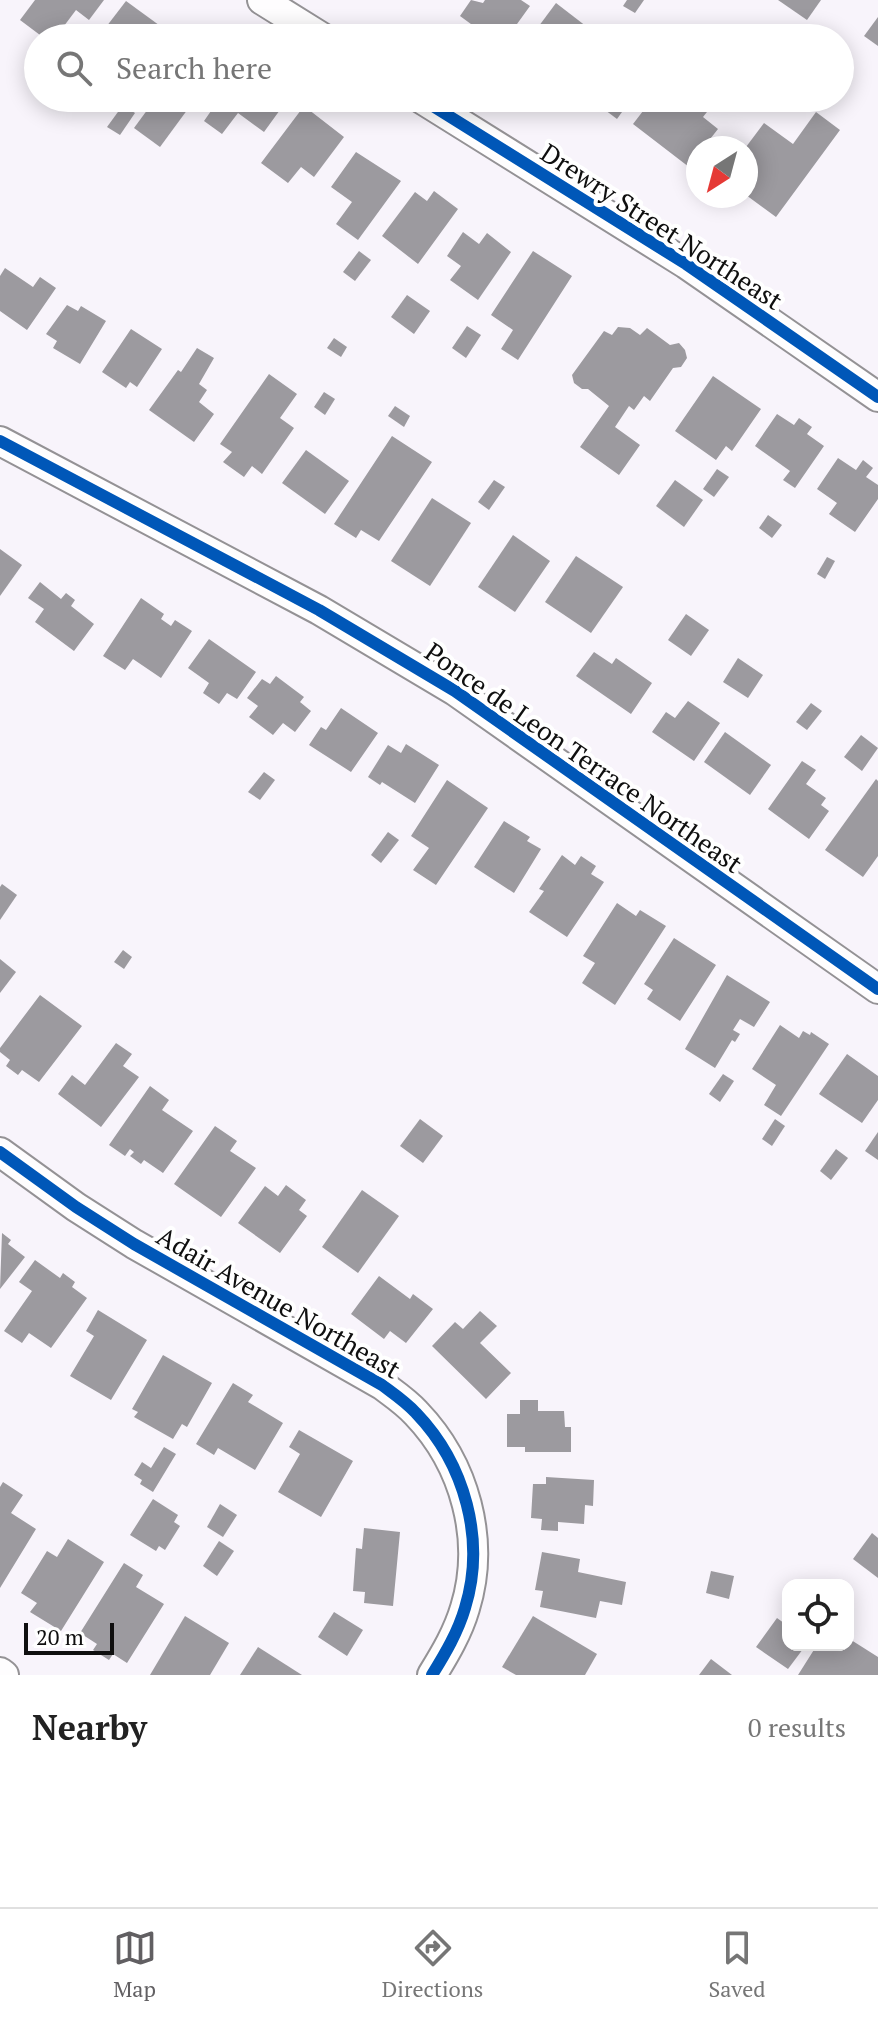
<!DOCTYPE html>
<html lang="en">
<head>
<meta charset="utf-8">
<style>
  :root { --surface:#fff; --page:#f6f6f6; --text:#222; --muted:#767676; --line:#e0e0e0; --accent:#615f62 }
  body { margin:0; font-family:"PT Serif",serif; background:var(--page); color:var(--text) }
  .controls { position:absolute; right:24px; bottom:24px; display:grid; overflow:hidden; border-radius:16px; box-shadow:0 4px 20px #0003 }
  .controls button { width:72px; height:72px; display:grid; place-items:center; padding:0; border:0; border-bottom:2px solid var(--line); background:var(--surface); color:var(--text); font:40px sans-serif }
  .compass { position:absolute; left:686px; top:136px; width:72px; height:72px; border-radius:50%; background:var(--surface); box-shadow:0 4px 20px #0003; rotate:216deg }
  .scale { position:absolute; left:24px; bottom:20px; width:90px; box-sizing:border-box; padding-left:8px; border:4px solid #0f0f0f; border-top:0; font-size:22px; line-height:28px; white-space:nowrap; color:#0f0f0f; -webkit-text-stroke:6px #fff; paint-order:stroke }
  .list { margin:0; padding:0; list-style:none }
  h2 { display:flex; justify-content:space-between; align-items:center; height:104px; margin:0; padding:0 32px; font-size:34px }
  h2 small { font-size:26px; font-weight:400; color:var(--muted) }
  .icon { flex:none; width:44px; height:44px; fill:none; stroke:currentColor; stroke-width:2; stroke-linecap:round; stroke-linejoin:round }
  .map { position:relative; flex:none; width:878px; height:1675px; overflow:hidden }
  .search { position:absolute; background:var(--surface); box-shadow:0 4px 20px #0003; left:24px; right:24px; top:24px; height:88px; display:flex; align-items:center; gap:20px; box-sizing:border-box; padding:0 28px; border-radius:44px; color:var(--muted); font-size:30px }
  .sheet { height:232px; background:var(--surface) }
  nav { display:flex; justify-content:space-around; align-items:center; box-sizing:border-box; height:112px; border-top:2px solid var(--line); background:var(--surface); font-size:22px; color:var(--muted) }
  nav a { display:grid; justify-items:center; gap:4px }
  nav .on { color:var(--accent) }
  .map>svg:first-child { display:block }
  .building { fill:#9c9a9f }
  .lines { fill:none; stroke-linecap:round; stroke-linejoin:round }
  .minor-casing { stroke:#949295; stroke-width:32 }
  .minor { stroke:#fefdfe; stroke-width:28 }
  .cycleway-casing { stroke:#fff; stroke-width:17 }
  .cycleway { stroke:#0057b8; stroke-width:12 }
  .labels { text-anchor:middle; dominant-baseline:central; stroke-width:8; stroke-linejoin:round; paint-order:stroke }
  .street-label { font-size:26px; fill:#0f0f0f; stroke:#fff }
</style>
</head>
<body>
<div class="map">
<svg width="878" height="1675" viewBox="0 0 878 1675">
  <rect width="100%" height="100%" fill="#f8f4fb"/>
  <g class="building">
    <polygon points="35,0 104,0 89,20 76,10 55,38 44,38 20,20"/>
    <polygon points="471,0 483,3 485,0 521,0 530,6 507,38 490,38 460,16"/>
    <polygon points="627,0 644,0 635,13 623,6"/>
    <polygon points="778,0 821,0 807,20"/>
    <polygon points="126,1 163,28 156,38 112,38 103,31"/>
    <polygon points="556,3 591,30 585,38 530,38"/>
    <polygon points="878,17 878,46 864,36"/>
    <polygon points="156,98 196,98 160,147 134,128"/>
    <polygon points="220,98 278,98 285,103 264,132 238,113 222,134 204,121"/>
    <polygon points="601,98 632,98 617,119 597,104"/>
    <polygon points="653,98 718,98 703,117 718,129 703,148 698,148 698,155 689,167 633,124"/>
    <polygon points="123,105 135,113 120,135 107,127"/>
    <polygon points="304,106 344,137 314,177 301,167 288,183 261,163"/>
    <polygon points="816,112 840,130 776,217 746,195 746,147 764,123 793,144"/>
    <polygon points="356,152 401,181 358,240 336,224 352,202 331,187"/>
    <polygon points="434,191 458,209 418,264 382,236 415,192 427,201"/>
    <polygon points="463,232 479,244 487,233 511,252 478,300 450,280 461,266 447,256"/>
    <polygon points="359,251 371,260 355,281 343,272"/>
    <polygon points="533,251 572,276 518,360 501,349 513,330 491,315"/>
    <polygon points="5,268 33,287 40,277 56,288 27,330 0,311 0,276"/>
    <polygon points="407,295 430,311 414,334 391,317"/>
    <polygon points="67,305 78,311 81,306 106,321 80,364 53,348 57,341 46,334"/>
    <polygon points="467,326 481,335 466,358 452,348"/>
    <polygon points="618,327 630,328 640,335 647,328 670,345 679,343 685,350 687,358 681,367 673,368 650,401 644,396 634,410 629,406 615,427 640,445 619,475 580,447 609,406 588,389 582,389 574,383 572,375 604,331 612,335"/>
    <polygon points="131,329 162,349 137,387 130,382 126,388 102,372"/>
    <polygon points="334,338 347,347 341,357 327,348"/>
    <polygon points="197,348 214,358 199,384 207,390 199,402 214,414 194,442 149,410 178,370 181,372"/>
    <polygon points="269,374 297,394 280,418 294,428 262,474 252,466 244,477 223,462 232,452 220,444"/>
    <polygon points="713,376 761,409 732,451 726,446 716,460 675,431"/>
    <polygon points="324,392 335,399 325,415 314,407"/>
    <polygon points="395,406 410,416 404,427 388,416"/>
    <polygon points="777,414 794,425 799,418 812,427 807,434 824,446 795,488 783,480 790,471 755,446"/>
    <polygon points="392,436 432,462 379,541 361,530 356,538 334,524"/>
    <polygon points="306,450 349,481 325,514 282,483"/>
    <polygon points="838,458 856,470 863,460 873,468 866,477 878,485 878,499 855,532 829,514 837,503 817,489"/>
    <polygon points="717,469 729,477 714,497 703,489"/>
    <polygon points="494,480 505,487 489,510 478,502"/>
    <polygon points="675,480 703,500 684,527 656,506"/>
    <polygon points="432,498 471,523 430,586 391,561"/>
    <polygon points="768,515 782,525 772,538 759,528"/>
    <polygon points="513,535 550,561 515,612 478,587"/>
    <polygon points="0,549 22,565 0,596"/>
    <polygon points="576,556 623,587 591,633 545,602"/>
    <polygon points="827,557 835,561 825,579 817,574"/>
    <polygon points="40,582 61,599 66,593 75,600 71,606 94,624 74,651 35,622 44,609 28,598"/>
    <polygon points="141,598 164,614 161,619 171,626 175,620 192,631 161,678 133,659 125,670 103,656"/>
    <polygon points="686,614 709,630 691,656 668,640"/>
    <polygon points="209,639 256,672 237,699 227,693 219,704 203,693 209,683 188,668"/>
    <polygon points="594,652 612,664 616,658 652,683 631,714 576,676"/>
    <polygon points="738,658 763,675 748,698 723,682"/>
    <polygon points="276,676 304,697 300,702 311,711 295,732 283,723 273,735 249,717 258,706 247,698 262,679 270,684"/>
    <polygon points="688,701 720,723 694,761 652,732 666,712 675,718"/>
    <polygon points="811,703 822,711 807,730 796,722"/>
    <polygon points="341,708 378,733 351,772 309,745 321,727 326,730"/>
    <polygon points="725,732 771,765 750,795 704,762"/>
    <polygon points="861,735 878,748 862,771 844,757"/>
    <polygon points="406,744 439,765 415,803 382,782 380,785 368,777 388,745 401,753"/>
    <polygon points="802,761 816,770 806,784 826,798 821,805 829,811 809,839 768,809"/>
    <polygon points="264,772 275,780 260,800 248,792"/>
    <polygon points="876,779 878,781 878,856 863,877 825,850"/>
    <polygon points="447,780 488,808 436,885 413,870 429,848 411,836"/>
    <polygon points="504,821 530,837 527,841 541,849 514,893 474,867"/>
    <polygon points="388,832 399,840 381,863 371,855"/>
    <polygon points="562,855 575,865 581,856 596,866 591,874 604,882 567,937 529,912 544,891 539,889"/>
    <polygon points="2,884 17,895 0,920 0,887"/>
    <polygon points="617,903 636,916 640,910 666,926 615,1005 582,983 595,963 583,956"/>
    <polygon points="674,938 716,965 680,1021 647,999 653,990 644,984"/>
    <polygon points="123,950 132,957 124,969 114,962"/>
    <polygon points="0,959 16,972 0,993"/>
    <polygon points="727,975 770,1002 754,1027 740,1019 733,1030 740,1034 735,1042 732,1040 715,1068 685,1049"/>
    <polygon points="40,995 82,1026 39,1082 22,1070 18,1075 6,1066 10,1060 0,1052 0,1048"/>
    <polygon points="780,1025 799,1038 803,1031 810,1035 811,1032 829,1044 781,1116 764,1105 776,1085 752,1069"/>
    <polygon points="116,1043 132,1054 123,1066 139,1077 101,1127 58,1094 72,1075 85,1085"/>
    <polygon points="847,1054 878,1076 878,1100 862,1123 819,1094"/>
    <polygon points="723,1074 734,1081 720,1102 709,1094"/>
    <polygon points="150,1086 169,1100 162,1110 193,1131 163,1173 144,1160 141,1164 130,1156 134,1152 130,1149 125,1156 109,1145"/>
    <polygon points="420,1119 443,1136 423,1163 400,1146"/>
    <polygon points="775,1119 785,1126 772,1146 762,1139"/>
    <polygon points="215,1126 237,1141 230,1151 256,1168 221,1217 174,1184"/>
    <polygon points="878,1132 878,1160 865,1151"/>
    <polygon points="836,1149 848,1158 831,1180 820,1171"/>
    <polygon points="286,1185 306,1200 299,1210 307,1216 280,1253 238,1223 265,1186 278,1196"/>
    <polygon points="362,1190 399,1216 358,1273 322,1247"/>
    <polygon points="2,1233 11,1240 8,1244 25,1257 0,1289"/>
    <polygon points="35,1260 60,1278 63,1273 75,1282 72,1287 87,1298 51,1348 29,1333 22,1343 4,1331 32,1291 19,1282"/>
    <polygon points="379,1276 410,1299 413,1294 433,1309 406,1343 390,1331 384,1339 351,1314"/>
    <polygon points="98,1310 147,1340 111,1400 70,1376 94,1336 86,1331"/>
    <polygon points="480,1311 497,1326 480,1343 511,1373 486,1399 432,1346 455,1322 463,1329"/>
    <polygon points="163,1355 212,1383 187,1427 182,1424 173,1439 134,1417 138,1412 132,1409"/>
    <polygon points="233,1383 253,1395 248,1402 283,1423 255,1470 218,1448 214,1455 196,1444"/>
    <polygon points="520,1400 538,1400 538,1411 564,1411 565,1427 571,1427 571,1452 525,1452 525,1447 507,1447 507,1414 520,1414"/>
    <polygon points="299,1430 353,1461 321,1517 278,1492 300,1454 289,1447"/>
    <polygon points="164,1447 176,1454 153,1492 140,1484 142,1480 134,1475 142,1462 151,1468"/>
    <polygon points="546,1477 594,1480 593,1506 585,1505 584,1524 558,1522 558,1531 541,1530 542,1519 531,1518 533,1484 546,1484"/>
    <polygon points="3,1482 23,1495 11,1513 36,1529 0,1588 0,1487"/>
    <polygon points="153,1499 178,1515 174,1522 180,1526 165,1550 159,1546 156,1551 130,1535"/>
    <polygon points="220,1504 237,1515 223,1537 207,1527"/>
    <polygon points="364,1528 400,1532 393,1606 364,1603 365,1592 353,1591 356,1548 362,1549"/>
    <polygon points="872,1533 878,1538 878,1578 853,1559"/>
    <polygon points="68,1539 104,1562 61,1631 30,1612 37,1603 21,1593 47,1551 57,1557"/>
    <polygon points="219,1541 234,1551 217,1576 203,1566"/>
    <polygon points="542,1552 580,1559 578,1572 626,1582 622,1605 600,1601 596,1618 540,1607 543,1591 535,1590"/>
    <polygon points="124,1563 143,1575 136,1587 164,1604 127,1663 113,1654 109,1660 93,1650 97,1644 80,1633"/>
    <polygon points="711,1571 734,1576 729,1599 706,1593"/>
    <polygon points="334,1612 363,1630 347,1656 318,1637"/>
    <polygon points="185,1616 229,1643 210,1675 150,1675"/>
    <polygon points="533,1616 597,1654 585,1675 516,1675 502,1667"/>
    <polygon points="777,1618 788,1626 788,1645 806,1645 788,1669 756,1647"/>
    <polygon points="848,1638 878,1657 878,1675 798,1675 817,1645 848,1645"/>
    <polygon points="258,1647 302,1675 240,1675"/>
    <polygon points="711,1659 732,1675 699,1675"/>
  </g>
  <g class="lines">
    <g class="minor-casing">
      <g id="minor">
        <polyline points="262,0 323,38"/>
        <polyline points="420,98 686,264 878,397"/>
        <polyline points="0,441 319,610 455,691 878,989"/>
        <path d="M0,1152L76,1207L134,1244L382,1385C394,1394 406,1402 416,1413C465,1464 486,1540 465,1608C458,1632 445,1654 432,1675"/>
        <polyline points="0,1672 4,1675"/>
      </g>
    </g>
    <use href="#minor" class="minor"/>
    <g class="cycleway-casing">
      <g id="cycleway">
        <polyline points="420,98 686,264 878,397"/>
        <polyline points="0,441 319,610 455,691 878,989"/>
        <path d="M0,1152L76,1207L134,1244L382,1385C394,1394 406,1402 416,1413C465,1464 486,1540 465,1608C458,1632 445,1654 432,1675"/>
      </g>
    </g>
    <use href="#cycleway" class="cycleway"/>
  </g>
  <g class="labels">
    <g class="street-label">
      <text transform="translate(662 226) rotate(33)">Drewry Street Northeast</text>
      <text transform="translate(584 757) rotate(35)">Ponce de Leon Terrace Northeast</text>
      <text transform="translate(279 1302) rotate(30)">Adair Avenue Northeast</text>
    </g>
  </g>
</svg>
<div class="controls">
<button><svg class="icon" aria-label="locate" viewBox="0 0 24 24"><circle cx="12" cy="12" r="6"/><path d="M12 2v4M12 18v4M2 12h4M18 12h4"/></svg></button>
</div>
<svg class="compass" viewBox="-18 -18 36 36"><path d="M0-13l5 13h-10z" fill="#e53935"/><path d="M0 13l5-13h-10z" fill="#767676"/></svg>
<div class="scale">20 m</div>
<div class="search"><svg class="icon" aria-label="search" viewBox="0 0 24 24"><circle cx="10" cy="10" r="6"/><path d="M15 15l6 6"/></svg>Search here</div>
</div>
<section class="sheet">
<h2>Nearby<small>0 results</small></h2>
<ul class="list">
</ul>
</section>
<nav>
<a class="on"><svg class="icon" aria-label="map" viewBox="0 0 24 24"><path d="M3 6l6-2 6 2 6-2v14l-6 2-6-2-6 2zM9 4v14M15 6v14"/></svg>Map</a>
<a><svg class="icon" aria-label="directions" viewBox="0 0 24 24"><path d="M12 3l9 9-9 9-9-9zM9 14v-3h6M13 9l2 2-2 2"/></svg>Directions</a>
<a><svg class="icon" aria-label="saved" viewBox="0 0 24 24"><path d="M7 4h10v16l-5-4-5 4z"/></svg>Saved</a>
</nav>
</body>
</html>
